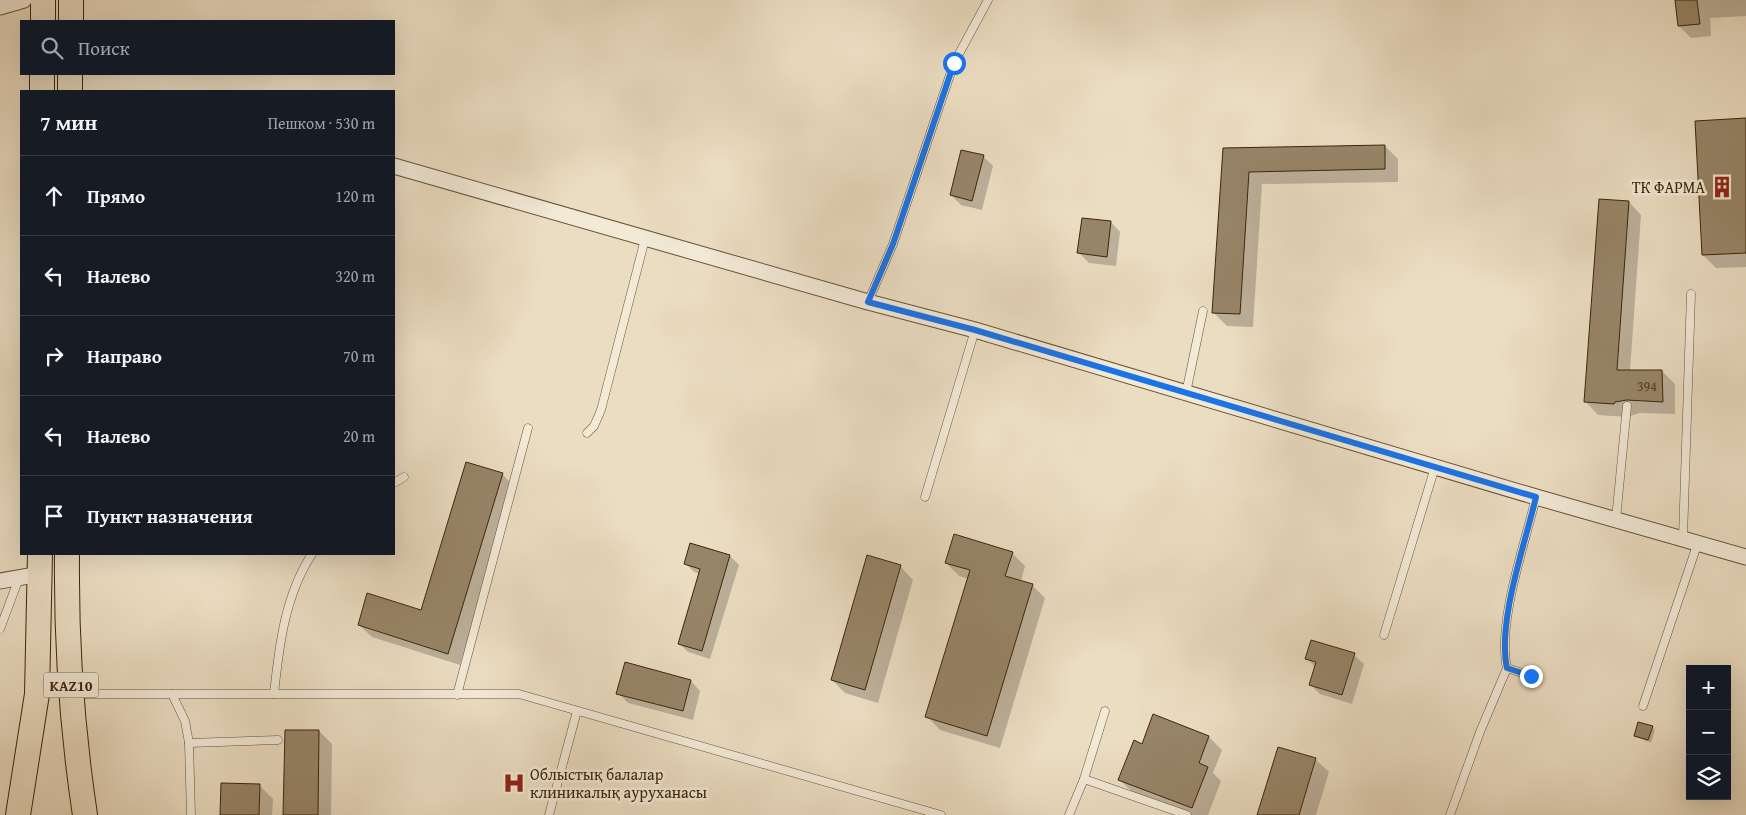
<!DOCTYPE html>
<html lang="ru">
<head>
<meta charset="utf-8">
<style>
  :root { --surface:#171b24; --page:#242831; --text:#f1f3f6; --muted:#9ea1a6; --line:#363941 }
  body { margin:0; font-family:"Gentium Book Plus",serif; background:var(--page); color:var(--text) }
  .controls { position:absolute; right:15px; bottom:15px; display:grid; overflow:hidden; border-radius:0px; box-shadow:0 5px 20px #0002 }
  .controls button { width:45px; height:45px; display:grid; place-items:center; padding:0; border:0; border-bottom:1px solid var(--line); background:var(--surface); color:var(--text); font:25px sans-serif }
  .stop { position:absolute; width:15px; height:15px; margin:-11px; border:4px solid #1a73e8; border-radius:50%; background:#fff }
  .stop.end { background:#1a73e8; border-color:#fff; box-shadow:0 1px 5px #0008 }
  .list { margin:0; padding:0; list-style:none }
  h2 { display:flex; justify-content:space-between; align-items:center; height:65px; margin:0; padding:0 20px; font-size:21px }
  h2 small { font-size:16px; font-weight:400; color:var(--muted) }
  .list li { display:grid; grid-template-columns:32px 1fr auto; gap:15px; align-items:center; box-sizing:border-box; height:80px; padding:0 20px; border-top:1px solid var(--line) }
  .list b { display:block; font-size:19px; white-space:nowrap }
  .list em { font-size:16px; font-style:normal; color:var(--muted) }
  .icon { flex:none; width:28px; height:28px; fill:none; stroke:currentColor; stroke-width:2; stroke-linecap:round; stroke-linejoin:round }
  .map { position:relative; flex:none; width:1746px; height:815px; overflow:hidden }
  .search { position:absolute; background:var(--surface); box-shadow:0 5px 20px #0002; left:20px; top:20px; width:375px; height:55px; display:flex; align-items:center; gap:12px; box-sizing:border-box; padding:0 18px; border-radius:0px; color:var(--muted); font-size:19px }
  .panel { position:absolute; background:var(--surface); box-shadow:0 5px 20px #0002; left:20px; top:90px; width:375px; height:465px; border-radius:0px }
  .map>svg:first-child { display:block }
  .shadow { fill:#0003 }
  .building { fill:#978568; stroke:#3d2507 }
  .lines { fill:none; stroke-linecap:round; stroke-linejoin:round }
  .lane-casing { stroke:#685336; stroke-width:9 }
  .street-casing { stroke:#685336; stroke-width:17 }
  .primary-casing { stroke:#3d2507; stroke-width:26 }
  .lane { stroke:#f2e9d7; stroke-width:8 }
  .street { stroke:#f2e9d7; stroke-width:15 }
  .primary { stroke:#ebddc2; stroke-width:24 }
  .route { stroke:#1a73e8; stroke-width:6 }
  .labels { text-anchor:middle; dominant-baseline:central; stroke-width:5; stroke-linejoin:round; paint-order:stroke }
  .number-label { font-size:14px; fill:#543d1f }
  .shield { fill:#f2e9d7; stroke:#736045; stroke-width:1 }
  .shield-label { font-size:15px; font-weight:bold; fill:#3d2507 }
  .poi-label { font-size:16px; fill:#3d2507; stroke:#f2e9d7; text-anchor:end }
</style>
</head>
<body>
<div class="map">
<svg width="1746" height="815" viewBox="0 0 1746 815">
  <rect width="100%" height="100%" fill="#ebddc2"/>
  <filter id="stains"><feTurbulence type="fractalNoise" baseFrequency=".004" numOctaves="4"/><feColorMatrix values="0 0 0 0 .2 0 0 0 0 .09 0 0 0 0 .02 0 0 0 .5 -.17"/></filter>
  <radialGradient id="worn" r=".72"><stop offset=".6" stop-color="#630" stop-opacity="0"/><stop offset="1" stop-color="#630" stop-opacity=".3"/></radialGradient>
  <g class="shadow">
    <polygon points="1677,0 1746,0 1746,16 1710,18 1711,36 1691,38 1679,26"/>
    <polygon points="1746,119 1746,267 1716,268 1703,255"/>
    <polygon points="1385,146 1398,159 1398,182 1262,184 1253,327 1227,326 1214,313 1224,149"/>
    <polygon points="983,156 993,166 982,210 961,205 951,195"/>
    <polygon points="1629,202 1641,215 1630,371 1662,371 1675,384 1675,414 1640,413 1627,417 1598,415 1586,402"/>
    <polygon points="1111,222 1120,232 1116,266 1089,263 1079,253"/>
    <polygon points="502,474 515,487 460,665 372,637 359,625 422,611"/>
    <polygon points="691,545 730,556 739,565 710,659 688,652 679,643 700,574 694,572 686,564"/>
    <polygon points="1012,553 1025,566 1021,581 1032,585 1045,598 1000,748 940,730 927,716 969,579 959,576 946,563"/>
    <polygon points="900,566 913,580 878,703 845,693 832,680"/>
    <polygon points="1354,655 1364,664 1352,704 1320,694 1310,684 1315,667 1307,658"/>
    <polygon points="691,681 700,691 693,720 628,703 618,693"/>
    <polygon points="1652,727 1655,730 1651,743 1635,736"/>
    <polygon points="319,731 332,744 331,815 284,815"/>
    <polygon points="1209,737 1222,750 1213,773 1221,781 1208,815 1191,815 1133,793 1120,780 1143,745"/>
    <polygon points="1315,759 1329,772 1316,815 1258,815"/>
    <polygon points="259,785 273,799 272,815 221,815"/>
  </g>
  <g class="building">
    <polygon points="1675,0 1697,0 1700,24 1678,26"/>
    <polygon points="1746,118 1746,253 1702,255 1695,121"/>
    <polygon points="1385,145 1385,169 1249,172 1240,314 1212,313 1223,148"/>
    <polygon points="961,150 984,155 972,201 950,195"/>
    <polygon points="1599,199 1629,201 1617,370 1662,370 1663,402 1627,400 1615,402 1614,404 1584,402"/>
    <polygon points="1082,218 1111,221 1107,257 1077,253"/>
    <polygon points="466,462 503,473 448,654 358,625 367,593 421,610"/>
    <polygon points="954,534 1013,552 1005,576 1033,584 987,736 925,717 970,570 945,563"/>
    <polygon points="690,543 730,555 702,651 678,644 700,569 684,564"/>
    <polygon points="867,555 901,565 865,690 831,680"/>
    <polygon points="1311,640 1355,653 1342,695 1309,685 1316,662 1305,659"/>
    <polygon points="625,662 691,680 683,711 616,694"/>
    <polygon points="1153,714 1209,736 1199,763 1208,767 1192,808 1118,780 1134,740 1142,744"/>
    <polygon points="1638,722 1653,726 1648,740 1634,736"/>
    <polygon points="285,730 319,730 318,815 283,815"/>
    <polygon points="1278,747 1316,758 1299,815 1257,815"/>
    <polygon points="221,783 260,784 259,815 220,815"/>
  </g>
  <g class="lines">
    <g class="lane-casing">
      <g id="lane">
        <polyline points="868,302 893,244 954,63 988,0"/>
        <polyline points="1186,393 1203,311"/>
        <polyline points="587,433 594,426 601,410 645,239"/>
        <polyline points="394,483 404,477"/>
        <polyline points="925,497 975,330"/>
        <polyline points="1616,519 1627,406"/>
        <polyline points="1683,537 1691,294"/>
        <polyline points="0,629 19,578"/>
        <polyline points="1384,635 1435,467"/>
        <path d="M1531,676L1507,668C1497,622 1525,544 1536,497"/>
        <polyline points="75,694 519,694 941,815"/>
        <polyline points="172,694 185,721 189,743 191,815"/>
        <path d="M274,694C279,646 285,595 312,554"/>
        <polyline points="457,695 528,428"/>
        <polyline points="1643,706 1698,542"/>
        <polyline points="189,743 278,740"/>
        <polyline points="1084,779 1187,815"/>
        <polyline points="549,815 577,711"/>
        <polyline points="1069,815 1084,779 1105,711"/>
        <polyline points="1450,815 1480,732 1507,668"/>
      </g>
    </g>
    <g class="street-casing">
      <g id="street">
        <polyline points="0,7 24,0"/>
        <polyline points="394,166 868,302 975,330 1536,497 1746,557"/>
        <polyline points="0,581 40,574"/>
      </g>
    </g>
    <g class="primary-casing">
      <g id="primary">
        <polyline points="43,21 43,0"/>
        <polyline points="71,21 71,0"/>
        <polyline points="42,91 42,74"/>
        <polyline points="70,91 70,74"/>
        <path d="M67,554C66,641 72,729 85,815"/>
        <polyline points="18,815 37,694 40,554"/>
      </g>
    </g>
    <use href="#lane" class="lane"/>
    <use href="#street" class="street"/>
    <use href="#primary" class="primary"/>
  </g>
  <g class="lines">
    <path class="route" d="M954,63L893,244L868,302L975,330L1536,497C1525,544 1497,622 1507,668L1531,676"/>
  </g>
  <defs>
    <g id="building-bare" transform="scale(1.725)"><path d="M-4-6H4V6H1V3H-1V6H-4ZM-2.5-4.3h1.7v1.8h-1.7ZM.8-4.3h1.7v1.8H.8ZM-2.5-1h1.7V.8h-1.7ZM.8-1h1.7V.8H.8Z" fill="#8f2418" stroke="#f2e9d7" stroke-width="2.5" paint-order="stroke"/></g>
    <g id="hospital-bare" transform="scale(1.725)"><path d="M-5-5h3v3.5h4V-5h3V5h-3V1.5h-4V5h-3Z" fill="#8f2418" stroke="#f2e9d7" stroke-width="2.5" paint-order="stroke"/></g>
  </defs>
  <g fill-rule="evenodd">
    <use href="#building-bare" x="1722" y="187"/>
    <use href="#hospital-bare" x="514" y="783"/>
  </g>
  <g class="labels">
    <g class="number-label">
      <text x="1647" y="386">394</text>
    </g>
    <rect class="shield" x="43.5" y="672.5" width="55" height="25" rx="4"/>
    <g class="shield-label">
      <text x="71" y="685">KAZ10</text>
    </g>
    <g class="poi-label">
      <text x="1705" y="187">ТК ФАРМА</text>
      <text x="530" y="774" text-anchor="start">Облыстық балалар<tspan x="530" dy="18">клиникалық ауруханасы</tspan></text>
    </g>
  </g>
  <rect width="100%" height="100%" filter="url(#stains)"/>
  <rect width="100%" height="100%" fill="url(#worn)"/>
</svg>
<div class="controls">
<button>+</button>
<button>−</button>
<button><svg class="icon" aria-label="layers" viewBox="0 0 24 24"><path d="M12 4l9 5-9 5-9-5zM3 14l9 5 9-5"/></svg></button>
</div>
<div class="stop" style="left:954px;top:63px"></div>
<div class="stop end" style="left:1531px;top:676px"></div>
<div class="search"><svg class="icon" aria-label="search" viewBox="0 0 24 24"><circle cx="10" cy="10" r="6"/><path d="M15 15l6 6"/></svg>Поиск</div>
<section class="panel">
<h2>7 мин<small>Пешком · 530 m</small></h2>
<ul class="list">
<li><svg class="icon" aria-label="ahead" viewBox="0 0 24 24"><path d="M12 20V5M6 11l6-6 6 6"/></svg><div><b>Прямо</b></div><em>120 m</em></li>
<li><svg class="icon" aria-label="left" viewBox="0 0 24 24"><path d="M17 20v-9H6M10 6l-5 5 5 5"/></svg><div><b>Налево</b></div><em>320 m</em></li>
<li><svg class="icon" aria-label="right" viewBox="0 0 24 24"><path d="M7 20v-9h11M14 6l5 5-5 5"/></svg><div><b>Направо</b></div><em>70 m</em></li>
<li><svg class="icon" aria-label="left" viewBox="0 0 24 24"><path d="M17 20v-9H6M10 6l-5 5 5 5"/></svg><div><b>Налево</b></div><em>20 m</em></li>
<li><svg class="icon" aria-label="arrive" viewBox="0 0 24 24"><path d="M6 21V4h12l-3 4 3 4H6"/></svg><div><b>Пункт назначения</b></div></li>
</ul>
</section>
</div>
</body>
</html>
